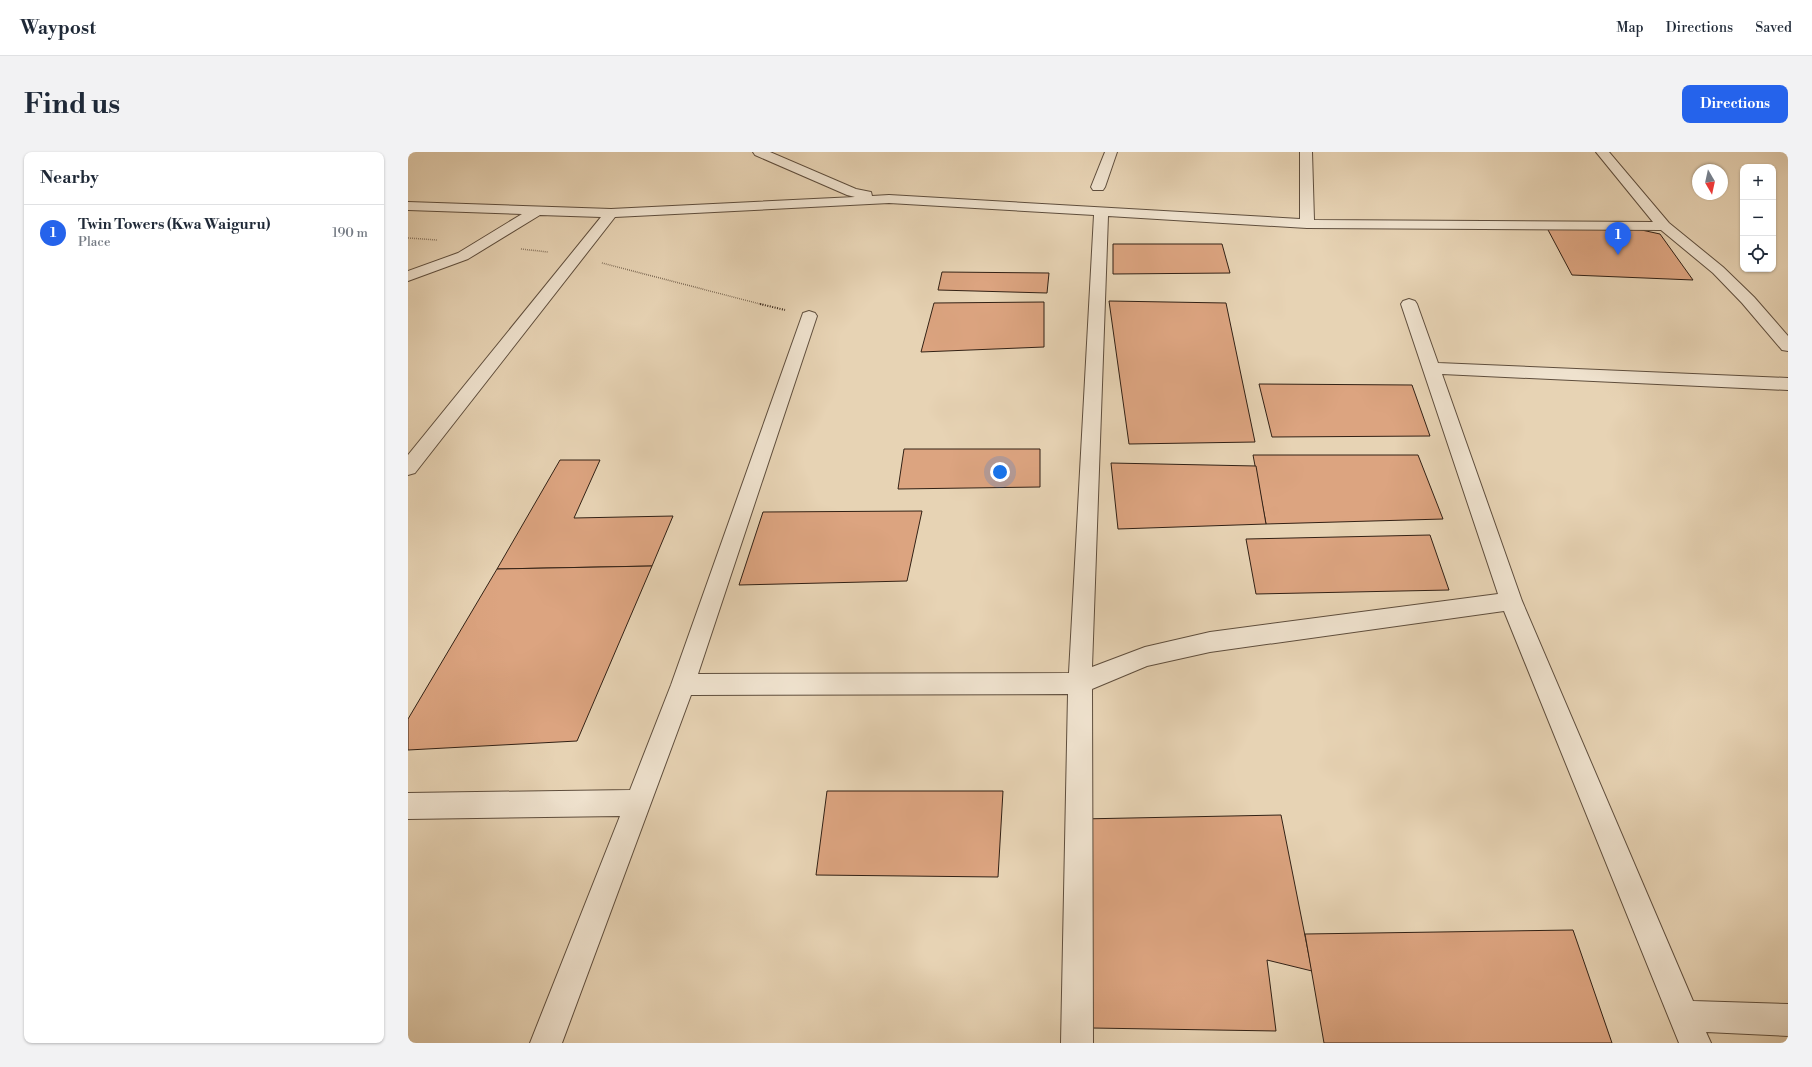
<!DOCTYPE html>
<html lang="en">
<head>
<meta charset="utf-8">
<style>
  :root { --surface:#fff; --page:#f2f2f3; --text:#1f2937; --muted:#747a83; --line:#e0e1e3; --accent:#2563eb }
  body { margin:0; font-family:"Libre Bodoni",serif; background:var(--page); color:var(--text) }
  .controls { position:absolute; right:12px; top:12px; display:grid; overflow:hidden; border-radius:8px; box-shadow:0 1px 3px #0004 }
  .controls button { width:36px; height:36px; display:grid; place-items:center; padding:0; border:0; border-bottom:1px solid var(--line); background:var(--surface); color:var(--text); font:20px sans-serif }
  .compass { position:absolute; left:1284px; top:12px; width:36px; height:36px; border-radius:50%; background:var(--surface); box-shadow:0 1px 3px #0004; rotate:171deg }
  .you { position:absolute; left:592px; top:320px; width:14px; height:14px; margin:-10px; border:3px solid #fff; border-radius:50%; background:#1a73e8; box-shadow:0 0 0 6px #1a73e833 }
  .badge { display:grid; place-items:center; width:26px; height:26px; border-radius:50%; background:var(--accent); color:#fff; font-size:13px; font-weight:700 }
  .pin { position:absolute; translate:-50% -33px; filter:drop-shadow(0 1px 2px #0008) }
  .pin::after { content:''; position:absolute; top:21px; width:14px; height:12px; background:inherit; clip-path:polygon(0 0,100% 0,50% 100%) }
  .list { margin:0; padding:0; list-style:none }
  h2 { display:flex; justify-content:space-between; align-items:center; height:52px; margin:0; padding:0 16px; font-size:17px }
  h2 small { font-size:13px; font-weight:400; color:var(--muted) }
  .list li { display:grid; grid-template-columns:26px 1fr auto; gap:12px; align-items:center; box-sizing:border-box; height:56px; padding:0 16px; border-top:1px solid var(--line) }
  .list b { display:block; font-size:15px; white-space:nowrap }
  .list p { margin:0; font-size:13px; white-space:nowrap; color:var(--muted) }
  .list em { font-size:13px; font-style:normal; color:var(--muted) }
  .icon { flex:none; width:22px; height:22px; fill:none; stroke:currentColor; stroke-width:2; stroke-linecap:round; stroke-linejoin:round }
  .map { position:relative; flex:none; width:1380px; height:891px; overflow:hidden; border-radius:8px }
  header { display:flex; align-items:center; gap:24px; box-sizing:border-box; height:56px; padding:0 20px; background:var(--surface); border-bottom:1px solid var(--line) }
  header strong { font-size:19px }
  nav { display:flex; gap:22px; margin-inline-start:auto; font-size:14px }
  .intro { display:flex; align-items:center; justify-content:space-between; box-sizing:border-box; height:96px; padding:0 24px }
  h1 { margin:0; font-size:28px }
  .button { padding:10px 18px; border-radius:8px; background:var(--accent); color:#fff; font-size:14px; font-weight:700 }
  main { display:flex; gap:24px; padding:0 24px }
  aside { flex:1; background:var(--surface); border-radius:8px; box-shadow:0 1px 3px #0004 }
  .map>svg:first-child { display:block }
  .building { fill:#dca480; stroke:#322115 }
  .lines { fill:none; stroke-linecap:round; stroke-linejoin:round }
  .minor-casing { stroke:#5f4e3d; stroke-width:2 }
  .path-far1 { stroke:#322115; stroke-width:1.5; stroke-dasharray:0.5 1.5; stroke-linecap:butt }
  .path { stroke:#322115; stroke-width:2; stroke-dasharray:1 1.5; stroke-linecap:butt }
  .minor { fill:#efe2ce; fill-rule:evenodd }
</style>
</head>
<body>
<header>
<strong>Waypost</strong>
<nav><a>Map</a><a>Directions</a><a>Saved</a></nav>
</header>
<div class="intro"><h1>Find us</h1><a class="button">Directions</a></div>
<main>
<aside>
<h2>Nearby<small></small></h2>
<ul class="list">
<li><span class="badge">1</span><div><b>Twin Towers (Kwa Waiguru)</b><p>Place</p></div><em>190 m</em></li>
</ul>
</aside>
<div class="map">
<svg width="1380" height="891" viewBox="0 0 1380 891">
  <rect width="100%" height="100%" fill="#e7d3b4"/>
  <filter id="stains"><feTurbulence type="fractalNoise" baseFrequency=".005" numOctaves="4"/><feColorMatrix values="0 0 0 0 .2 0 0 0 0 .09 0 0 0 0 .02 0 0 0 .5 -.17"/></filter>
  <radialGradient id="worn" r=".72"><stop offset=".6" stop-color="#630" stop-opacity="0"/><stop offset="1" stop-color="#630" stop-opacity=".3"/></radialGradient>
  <g class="building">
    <polygon points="1139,76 1229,77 1252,82 1285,128 1164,123"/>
    <polygon points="705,92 814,92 822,121 705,122"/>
    <polygon points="534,120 641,121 639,141 530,138"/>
    <polygon points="701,149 818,151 847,290 721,292"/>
    <polygon points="636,150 636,195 513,200 526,151"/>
    <polygon points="851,232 1004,233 1022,284 864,285"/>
    <polygon points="496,297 632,297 632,335 490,337"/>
    <polygon points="845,303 1010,303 1035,367 858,372"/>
    <polygon points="152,308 192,308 166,366 265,364 244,414 89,417"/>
    <polygon points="703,311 848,314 858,372 710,377"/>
    <polygon points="514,359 499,429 331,433 355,360"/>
    <polygon points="1022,383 1041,438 848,442 838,387"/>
    <polygon points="244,414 169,589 0,598 0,567 89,417"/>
    <polygon points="419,639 595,639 590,725 408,723"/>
    <polygon points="873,663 904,819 859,808 868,879 684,876 672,667"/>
    <polygon points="1165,778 1204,891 916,891 897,782"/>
  </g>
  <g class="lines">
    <g class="minor-casing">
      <g id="minor">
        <polygon points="345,0 362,0 448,37 463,40 464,44 481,43 892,67 892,0 904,0 906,68 1245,70 1188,0 1201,0 1261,71 1315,115 1346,145 1380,184 1380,199 1374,198 1334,151 1305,121 1253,78 899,76 700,64 684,515 737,495 802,480 1090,442 993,152 995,149 1001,147 1007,149 1009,152 1030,211 1380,226 1380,238 1034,222 1114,449 1285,849 1380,852 1380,884 1298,880 1303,891 1271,891 1096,459 802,500 739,514 684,537 685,891 653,891 660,542 283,543 154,891 122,891 212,664 0,667 0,641 222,638 263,533 395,161 401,159 407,161 409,164 290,522 661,521 686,63 481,51 207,65 7,321 0,323 0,303 193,65 132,63 60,107 0,129 0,119 50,101 114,62 0,58 0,50 203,57 447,45 439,43 347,3"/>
        <polygon points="697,0 709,0 697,35 695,38 685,38 683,35"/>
      </g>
    </g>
    <g class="path-far1">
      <polyline points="0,86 29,88"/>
      <polyline points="113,97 140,100"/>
      <polyline points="194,111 356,153"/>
    </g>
    <polyline class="path" points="352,152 377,158"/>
    <use href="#minor" class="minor"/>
  </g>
  <rect width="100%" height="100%" filter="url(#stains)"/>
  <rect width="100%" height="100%" fill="url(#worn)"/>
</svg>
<div class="controls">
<button>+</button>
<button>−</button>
<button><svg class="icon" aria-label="locate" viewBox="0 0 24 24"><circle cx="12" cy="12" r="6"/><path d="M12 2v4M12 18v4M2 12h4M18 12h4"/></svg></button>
</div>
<svg class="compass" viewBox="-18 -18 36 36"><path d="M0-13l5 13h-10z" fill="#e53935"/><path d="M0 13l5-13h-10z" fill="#747a83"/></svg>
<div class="you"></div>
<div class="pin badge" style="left:1210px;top:103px">1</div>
</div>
</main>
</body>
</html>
